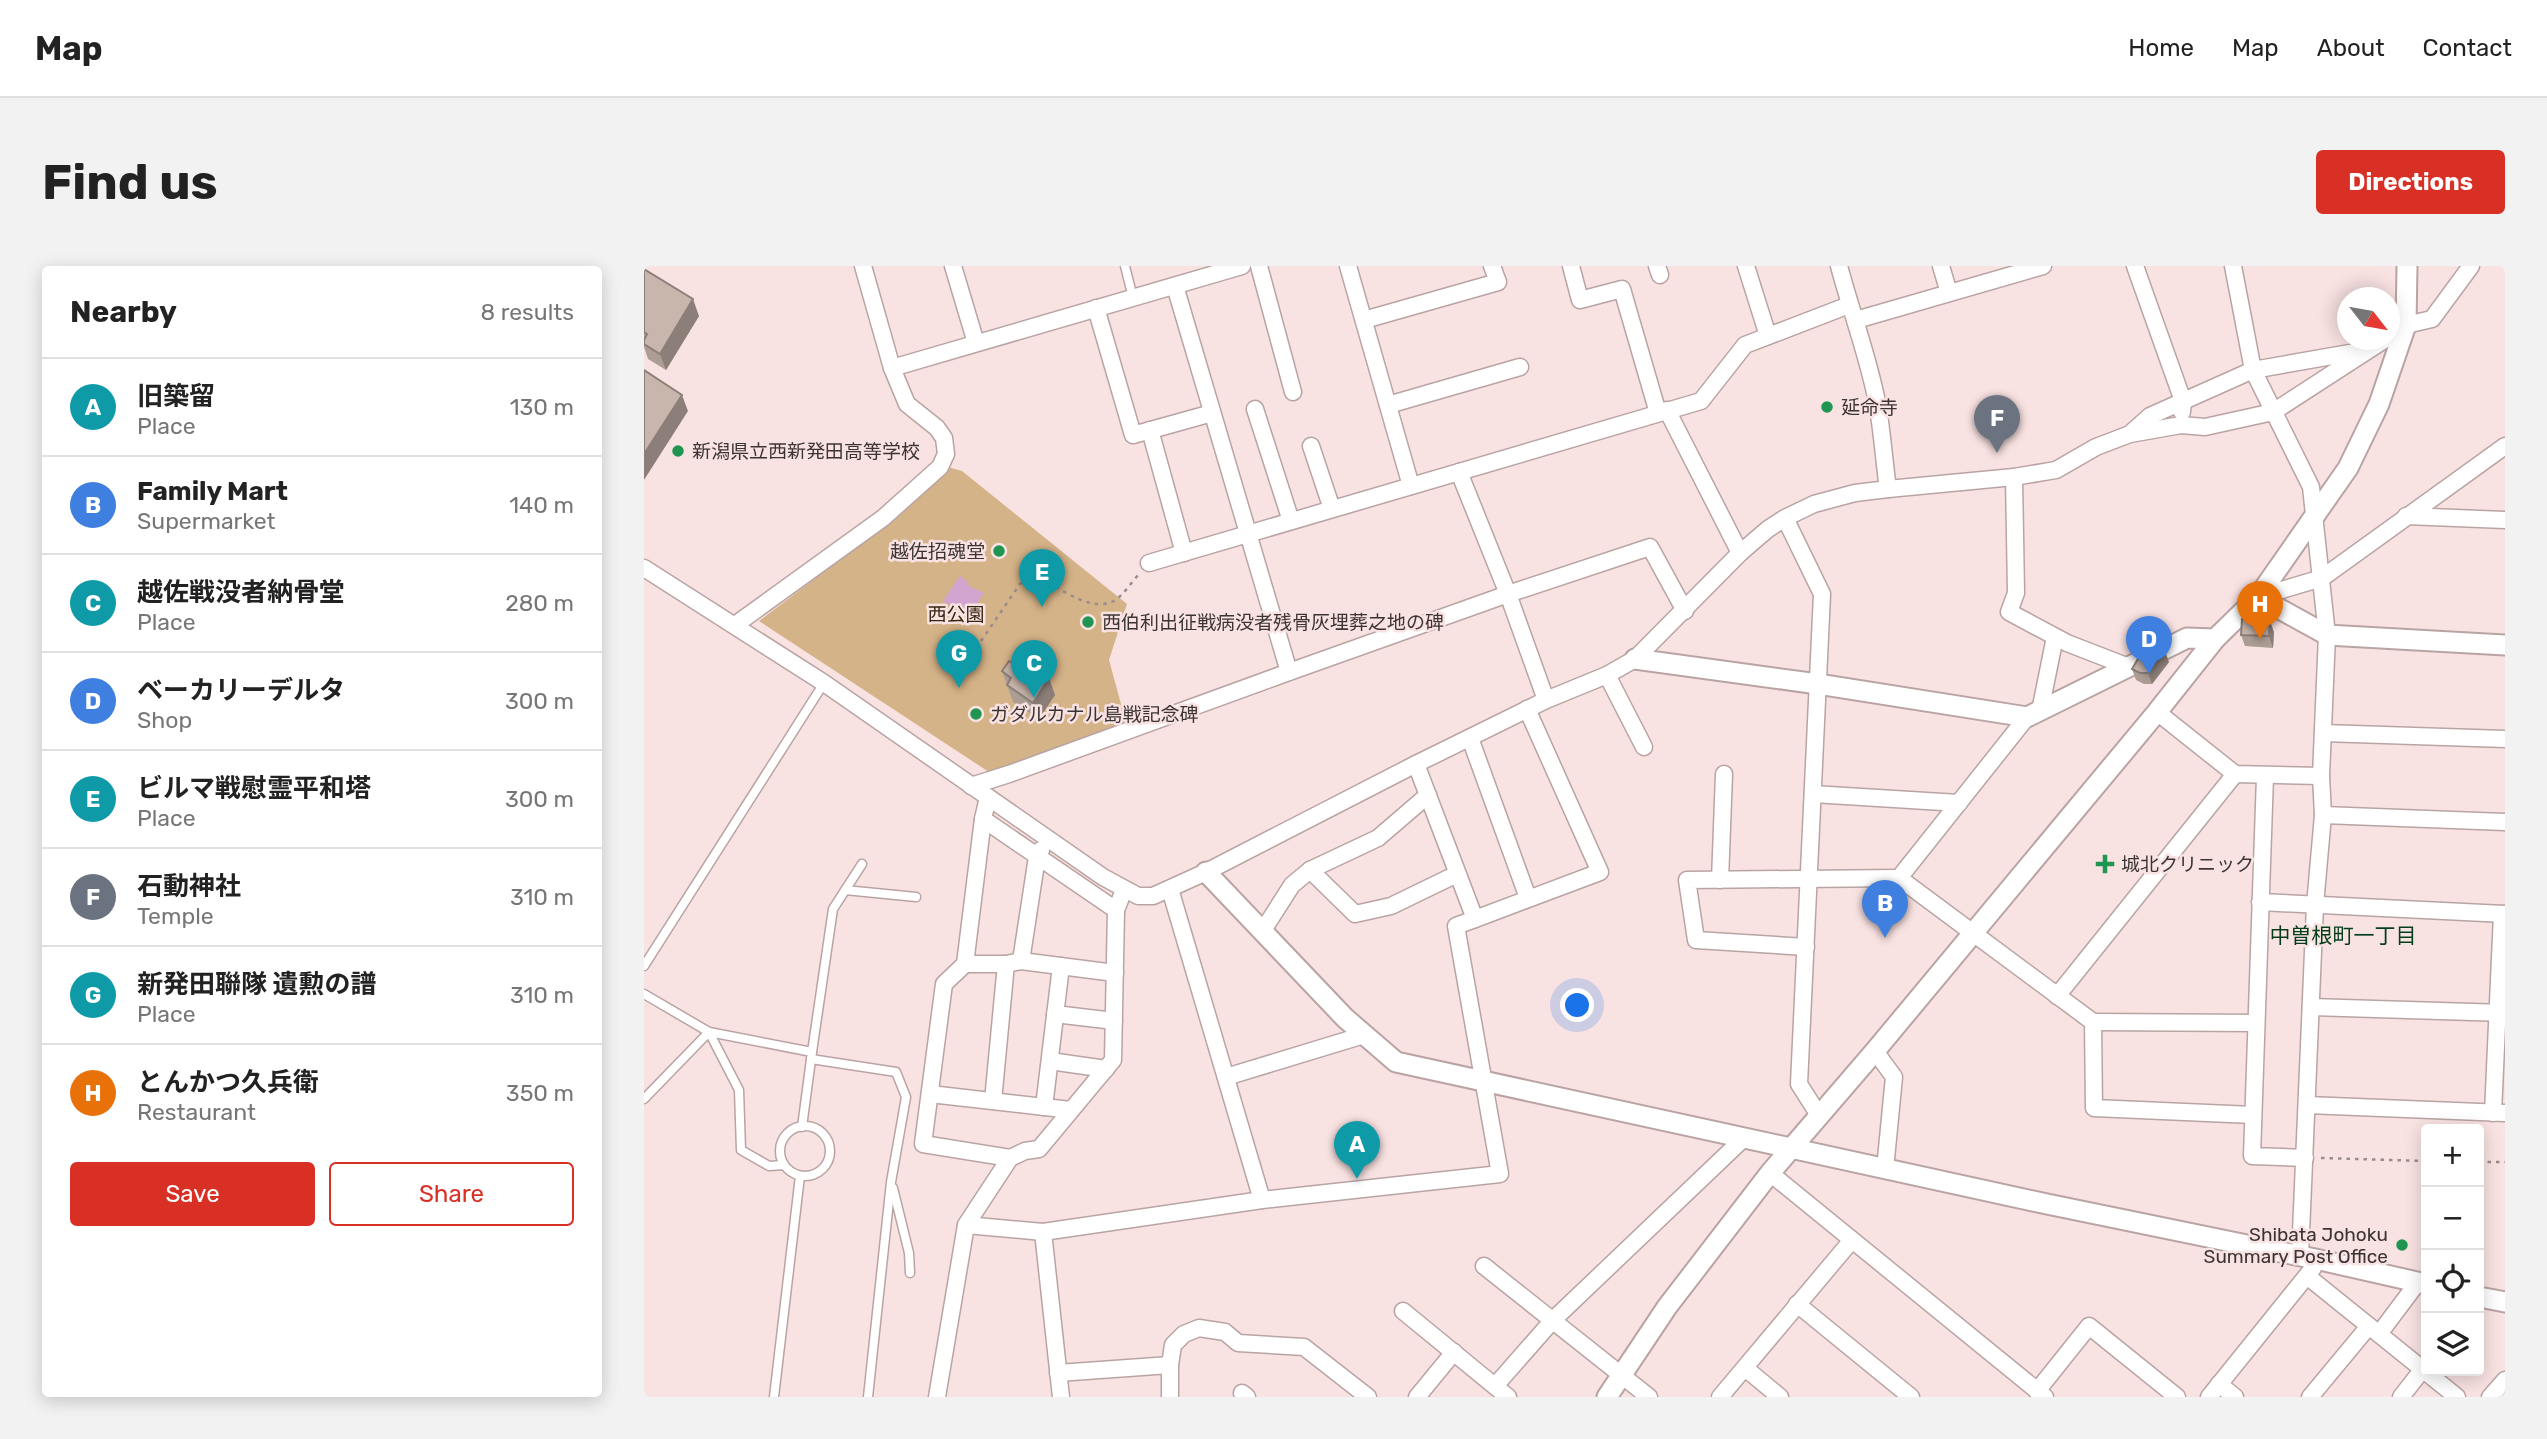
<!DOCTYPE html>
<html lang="en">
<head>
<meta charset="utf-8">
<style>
  :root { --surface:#fff; --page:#f2f2f2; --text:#222; --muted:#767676; --line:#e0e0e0; --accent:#d93025 }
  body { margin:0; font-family:Rubik,"Noto Sans JP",sans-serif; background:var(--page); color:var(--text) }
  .controls { position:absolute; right:21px; bottom:21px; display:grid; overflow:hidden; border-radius:7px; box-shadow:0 4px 18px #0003 }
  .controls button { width:63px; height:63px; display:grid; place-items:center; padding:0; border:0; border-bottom:2px solid var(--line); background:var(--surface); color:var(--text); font:35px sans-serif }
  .compass { position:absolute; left:1693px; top:21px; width:63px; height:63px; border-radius:50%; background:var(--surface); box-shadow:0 4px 18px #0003; rotate:121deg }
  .you { position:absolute; left:934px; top:740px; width:24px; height:24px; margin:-18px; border:5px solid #fff; border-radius:50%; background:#1a73e8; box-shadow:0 0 0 10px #1a73e833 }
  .badge { display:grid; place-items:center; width:46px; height:46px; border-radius:50%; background:var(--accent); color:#fff; font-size:23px; font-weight:700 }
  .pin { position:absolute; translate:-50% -58px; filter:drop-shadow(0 2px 4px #0008) }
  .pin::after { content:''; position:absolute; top:37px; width:24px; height:21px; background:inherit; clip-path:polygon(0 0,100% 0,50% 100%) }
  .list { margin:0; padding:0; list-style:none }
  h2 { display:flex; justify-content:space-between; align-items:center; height:91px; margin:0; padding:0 28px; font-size:30px }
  h2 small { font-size:23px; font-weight:400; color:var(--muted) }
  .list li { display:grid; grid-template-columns:46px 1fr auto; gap:21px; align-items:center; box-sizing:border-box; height:98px; padding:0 28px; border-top:2px solid var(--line) }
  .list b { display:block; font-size:26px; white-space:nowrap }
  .list p { margin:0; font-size:23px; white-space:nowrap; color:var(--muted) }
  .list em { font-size:23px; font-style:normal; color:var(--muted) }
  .actions { display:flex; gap:14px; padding:21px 28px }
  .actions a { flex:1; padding:16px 0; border:2px solid var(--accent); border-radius:7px; text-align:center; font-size:24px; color:var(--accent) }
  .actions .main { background:var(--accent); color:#fff }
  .icon { flex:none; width:38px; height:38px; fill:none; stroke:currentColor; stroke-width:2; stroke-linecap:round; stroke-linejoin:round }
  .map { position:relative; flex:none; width:1861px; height:1131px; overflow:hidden; border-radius:7px }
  header { display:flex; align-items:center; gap:42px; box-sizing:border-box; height:98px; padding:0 35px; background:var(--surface); border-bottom:2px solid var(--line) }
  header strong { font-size:33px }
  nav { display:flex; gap:38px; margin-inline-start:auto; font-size:24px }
  .intro { display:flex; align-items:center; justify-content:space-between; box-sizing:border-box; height:168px; padding:0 42px }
  h1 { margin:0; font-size:49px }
  .button { padding:18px 32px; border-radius:7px; background:var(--accent); color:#fff; font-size:24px; font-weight:700 }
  main { display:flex; gap:42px; padding:0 42px }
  aside { flex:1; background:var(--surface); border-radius:7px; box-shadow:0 4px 18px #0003 }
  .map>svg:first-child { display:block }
  .green { fill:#d5b388 }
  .water { fill:#d2a4d0 }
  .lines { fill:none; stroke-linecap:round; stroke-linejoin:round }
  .service-casing { stroke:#b9a4a3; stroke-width:11 }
  .minor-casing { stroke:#b9a4a3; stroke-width:19 }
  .tertiary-casing { stroke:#b9a4a3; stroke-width:23 }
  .path { stroke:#9b8c8c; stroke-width:2.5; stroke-dasharray:3.5 5; stroke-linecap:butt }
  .service { stroke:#fff; stroke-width:8 }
  .minor { stroke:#fff; stroke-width:16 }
  .tertiary { stroke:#fff; stroke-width:19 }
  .wall { fill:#ac9d95 }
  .shaded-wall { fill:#8c7f79 }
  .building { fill:#c8b6ad; stroke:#8c7f79; stroke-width:2 }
  .poi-dot { fill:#209551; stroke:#f9e3e2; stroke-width:2.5 }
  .labels { text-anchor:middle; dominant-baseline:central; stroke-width:5; stroke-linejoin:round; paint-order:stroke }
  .poi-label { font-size:19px; fill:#3c3434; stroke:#f9e3e2; text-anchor:start }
  .park-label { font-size:19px; fill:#37260f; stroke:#f9e3e2 }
  .neighbourhood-label { font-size:21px; fill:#033d1c; stroke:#f9e3e2 }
</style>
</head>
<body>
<header>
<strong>Map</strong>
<nav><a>Home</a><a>Map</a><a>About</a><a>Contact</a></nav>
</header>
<div class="intro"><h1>Find us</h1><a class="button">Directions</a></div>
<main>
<aside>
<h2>Nearby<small>8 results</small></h2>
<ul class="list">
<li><span class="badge" style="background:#0f9aa8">A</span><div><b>旧築留</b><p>Place</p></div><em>130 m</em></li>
<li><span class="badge" style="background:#3f7fe0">B</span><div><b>Family Mart</b><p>Supermarket</p></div><em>140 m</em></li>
<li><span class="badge" style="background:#0f9aa8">C</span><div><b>越佐戦没者納骨堂</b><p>Place</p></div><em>280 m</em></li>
<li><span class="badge" style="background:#3f7fe0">D</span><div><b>ベーカリーデルタ</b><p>Shop</p></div><em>300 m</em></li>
<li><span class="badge" style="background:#0f9aa8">E</span><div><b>ビルマ戦慰霊平和塔</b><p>Place</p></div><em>300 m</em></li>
<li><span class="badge" style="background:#6b7280">F</span><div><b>石動神社</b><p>Temple</p></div><em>310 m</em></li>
<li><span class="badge" style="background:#0f9aa8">G</span><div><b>新発田聯隊 遺勲の譜</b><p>Place</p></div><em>310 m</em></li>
<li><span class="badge" style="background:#e8710a">H</span><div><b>とんかつ久兵衛</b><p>Restaurant</p></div><em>350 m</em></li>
</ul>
<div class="actions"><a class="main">Save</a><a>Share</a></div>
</aside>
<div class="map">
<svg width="1861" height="1131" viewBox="0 0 1861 1131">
  <rect width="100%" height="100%" fill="#f9e3e2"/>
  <polygon class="green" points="304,201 318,205 483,338 465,394 483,460 348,508 115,355 226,271 296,212"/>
  <polygon class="water" points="316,310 324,316 323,319 340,327 324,351 309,338 307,340 299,335"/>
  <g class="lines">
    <g class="service-casing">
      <g id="service">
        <polyline points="481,0 489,32"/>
        <polyline points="201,624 272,631"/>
        <polyline points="0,700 180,417"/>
        <polyline points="0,728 65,766 168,786 158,861"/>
        <polyline points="168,786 189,643 218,598"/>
        <polyline points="167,793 252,806 262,831 247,916 224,1131"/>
        <polyline points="0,833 65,766 95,824 97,884 125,900 140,899"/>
        <circle cx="161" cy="885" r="25"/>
        <polyline points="249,922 265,987 266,1007"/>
        <polyline points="130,1131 156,910"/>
      </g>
    </g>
    <g class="minor-casing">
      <g id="minor">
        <polyline points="309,0 332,77"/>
        <polyline points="615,0 649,126"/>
        <polyline points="704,0 767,220"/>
        <polyline points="927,0 936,34 978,23 1014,147"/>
        <polyline points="1013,0 1016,9"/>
        <polyline points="1102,0 1124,70"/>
        <path d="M1195,0C1207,45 1224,90 1233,136C1238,164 1240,194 1244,223"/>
        <polyline points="1297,0 1305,27"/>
        <polyline points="1491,0 1539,135 1538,146"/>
        <polyline points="1589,0 1609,104 1667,221 1683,369 1677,510 1679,549 1671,639 1656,990"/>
        <polyline points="531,20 645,406"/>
        <polyline points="452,42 489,169 568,147"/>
        <polyline points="720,54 854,16 848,0"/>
        <polyline points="1212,54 1399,0"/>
        <polyline points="1745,70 1762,59 1788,53 1827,0"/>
        <polyline points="248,102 598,0"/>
        <polyline points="744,139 876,101"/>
        <polyline points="611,143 647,255"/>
        <polyline points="1023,144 1096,287"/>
        <polyline points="506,164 540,287"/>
        <polyline points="1488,166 1506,150 1609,104 1717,85"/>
        <polyline points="667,180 688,243"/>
        <polyline points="815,206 864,328 902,434"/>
        <polyline points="1370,211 1372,327 1365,346 1423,377 1485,401"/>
        <polyline points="1762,250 1861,254"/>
        <polyline points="1141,252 1178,328 1155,818 1176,851"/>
        <polyline points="505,297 1057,135 1101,79 1205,39"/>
        <polyline points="0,302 180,417 459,611 494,630 509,630 562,606 772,498 902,434 963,409 991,393 1096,287 1124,263 1141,252 1170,238 1211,227 1244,223 1370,211 1412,204 1452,181 1486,168 1537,159 1561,161 1629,146 1740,74"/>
        <polyline points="1614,331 1678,312 1861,180"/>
        <polyline points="91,359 239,252 296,201 302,188 300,172 293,162 263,138 248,102 219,0"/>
        <polyline points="963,409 1000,481"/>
        <polyline points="1396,445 1411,371"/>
        <polyline points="1513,446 1591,508 1677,510"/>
        <polyline points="1679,467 1861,473"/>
        <polyline points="826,472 884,632"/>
        <polyline points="1621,510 1608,890 1661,892"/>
        <polyline points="327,520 365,508 645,406 864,328 1006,281 1041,345"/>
        <polyline points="1169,528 1315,537"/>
        <polyline points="344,531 339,553 321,698 300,718 279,878 366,892"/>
        <polyline points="1679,549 1861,556"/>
        <polyline points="339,553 472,644"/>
        <polyline points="666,604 711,648 747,640 813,608"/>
        <polyline points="1255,612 1383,451"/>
        <polyline points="1076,614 1080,508"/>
        <polyline points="526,623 618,934"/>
        <polyline points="1616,636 1861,648"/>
        <polyline points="831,653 956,606 883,443"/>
        <polyline points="618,666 648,619 666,604 734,572 784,529"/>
        <polyline points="1162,681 1052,674 1043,614 1255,612 1449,756 1450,842 1609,849"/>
        <polyline points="377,695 393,591 397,584"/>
        <polyline points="321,698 362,698 377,695 471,707"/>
        <polyline points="1413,730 1591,508"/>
        <polyline points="1667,741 1861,747"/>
        <polyline points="411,748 470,755"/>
        <polyline points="1449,756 1612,757"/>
        <polyline points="1231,785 1250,811 1241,903"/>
        <polyline points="406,795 462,803"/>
        <polyline points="582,811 720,769"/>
        <polyline points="286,828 427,844"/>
        <polyline points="349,835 362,698"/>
        <polyline points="1663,839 1861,847"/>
        <polyline points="400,841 417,700"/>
        <polyline points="1849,847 1858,648"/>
        <polyline points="1126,907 1401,1131"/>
        <polyline points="322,959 399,966 618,934 856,908 812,660 831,653 772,498"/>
        <polyline points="399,966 417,1131"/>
        <polyline points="840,1000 1005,1131"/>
        <polyline points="1663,1010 1813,1131"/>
        <polyline points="1153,1038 1267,1131"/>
        <polyline points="759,1045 864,1131"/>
        <polyline points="1735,1068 1774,1016"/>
        <polyline points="1101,1102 1136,1131"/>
        <polyline points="414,1107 526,1099"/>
        <polyline points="1575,1118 1591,1131"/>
        <polyline points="851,1120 909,1054 1100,872"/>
        <polyline points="1393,1125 1445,1060 1533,1131"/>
        <polyline points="598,1127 603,1131"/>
        <polyline points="293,1131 322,959 366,892 381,885 395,883 469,794 472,644 480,624"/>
        <polyline points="526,1131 526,1099 529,1079 540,1068 555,1062 581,1066 594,1077 660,1081 724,1131"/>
        <polyline points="773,1131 810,1086"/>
        <polyline points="1076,1131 1208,974"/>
        <polyline points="1565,1131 1669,1002"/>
        <polyline points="1666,1131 1725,1060"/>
        <polyline points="1757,1131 1782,1099"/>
        <polyline points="1846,1131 1861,1114"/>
      </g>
    </g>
    <g class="tertiary-casing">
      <g id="tertiary">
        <polyline points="1614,331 1683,369 1861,379"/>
        <polyline points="991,393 1174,418 1383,451 1543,372 1571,373"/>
        <polyline points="562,606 701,752 752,796 1403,938 1676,994 1782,1018"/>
        <polyline points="1835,1031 1861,1036"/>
        <polyline points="963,1131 1023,1041 1126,907 1231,785 1513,446 1571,373 1614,331 1704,202 1735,138 1762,59 1763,0"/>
      </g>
    </g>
    <g class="path">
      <path d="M337,375L376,318L385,311L394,310C414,321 446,347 470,335C479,330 488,315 496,307"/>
      <polyline points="1677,892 1782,895"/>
      <polyline points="1835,896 1861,896"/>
    </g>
    <use href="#service" class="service"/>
    <use href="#minor" class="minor"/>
    <use href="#tertiary" class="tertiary"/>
  </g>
  <g class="wall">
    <polygon points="0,3 55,50 22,104 4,93 0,81"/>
    <polygon points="1630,366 1629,382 1601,380 1597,369"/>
    <polygon points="1525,396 1508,418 1500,418 1492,414 1488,403"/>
    <polygon points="374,401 405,412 411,429 395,453 369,436 358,405"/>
  </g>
  <g class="shaded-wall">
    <polygon points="49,33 55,50 22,104 16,88"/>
    <polygon points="38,129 44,145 0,214 0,188"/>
    <polygon points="1626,355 1630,366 1629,382 1625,370"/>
    <polygon points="1521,385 1525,396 1508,418 1504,407"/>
    <polygon points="405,412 411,429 395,453 389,437"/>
  </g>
  <g class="building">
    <polygon points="0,3 49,33 16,88 0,78 0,74 3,68 0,66"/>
    <polygon points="0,104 38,129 0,188"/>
    <polygon points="1598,353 1626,355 1625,370 1597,369"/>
    <polygon points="1518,382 1521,385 1504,407 1496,407 1488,403 1495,391"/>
    <polygon points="378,394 405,412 389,437 363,419 367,412 358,405 365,395 374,401"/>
  </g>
  <g class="poi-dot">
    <circle cx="1183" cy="141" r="7"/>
    <circle cx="34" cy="185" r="7"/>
    <circle cx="355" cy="285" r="7"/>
    <circle cx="444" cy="356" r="7"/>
    <circle cx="332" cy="448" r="7"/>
    <path d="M1457.5 587.5h7v7h7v7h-7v7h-7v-7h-7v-7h7z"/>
    <circle cx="1758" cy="979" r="7"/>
  </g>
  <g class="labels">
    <g class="poi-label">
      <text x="1197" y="141">延命寺</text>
      <text x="48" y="185">新潟県立西新発田高等学校</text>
      <text x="341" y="285" text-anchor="end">越佐招魂堂</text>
      <text x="458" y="356">西伯利出征戦病没者残骨灰埋葬之地の碑</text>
      <text x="346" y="448">ガダルカナル島戦記念碑</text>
      <text x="1477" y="598">城北クリニック</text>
      <text x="1744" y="968" text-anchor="end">Shibata Johoku<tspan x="1744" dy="22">Summary Post Office</tspan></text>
    </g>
    <g class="park-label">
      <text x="312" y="348">西公園</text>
    </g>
    <g class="neighbourhood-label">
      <text x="1699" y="669">中曽根町一丁目</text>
    </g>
  </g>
</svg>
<div class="controls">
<button>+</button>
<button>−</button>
<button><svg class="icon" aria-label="locate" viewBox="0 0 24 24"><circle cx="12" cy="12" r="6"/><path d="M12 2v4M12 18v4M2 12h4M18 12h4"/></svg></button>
<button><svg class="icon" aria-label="layers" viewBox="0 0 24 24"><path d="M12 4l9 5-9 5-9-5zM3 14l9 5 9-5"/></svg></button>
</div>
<svg class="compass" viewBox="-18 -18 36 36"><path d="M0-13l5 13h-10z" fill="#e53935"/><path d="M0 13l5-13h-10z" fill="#767676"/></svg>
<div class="you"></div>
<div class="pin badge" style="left:713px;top:913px;background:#0f9aa8">A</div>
<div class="pin badge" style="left:1241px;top:672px;background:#3f7fe0">B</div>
<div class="pin badge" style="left:390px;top:432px;background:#0f9aa8">C</div>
<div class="pin badge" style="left:1505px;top:408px;background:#3f7fe0">D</div>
<div class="pin badge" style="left:398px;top:341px;background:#0f9aa8">E</div>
<div class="pin badge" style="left:1353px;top:187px;background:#6b7280">F</div>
<div class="pin badge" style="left:315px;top:422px;background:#0f9aa8">G</div>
<div class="pin badge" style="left:1616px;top:373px;background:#e8710a">H</div>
</div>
</main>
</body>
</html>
